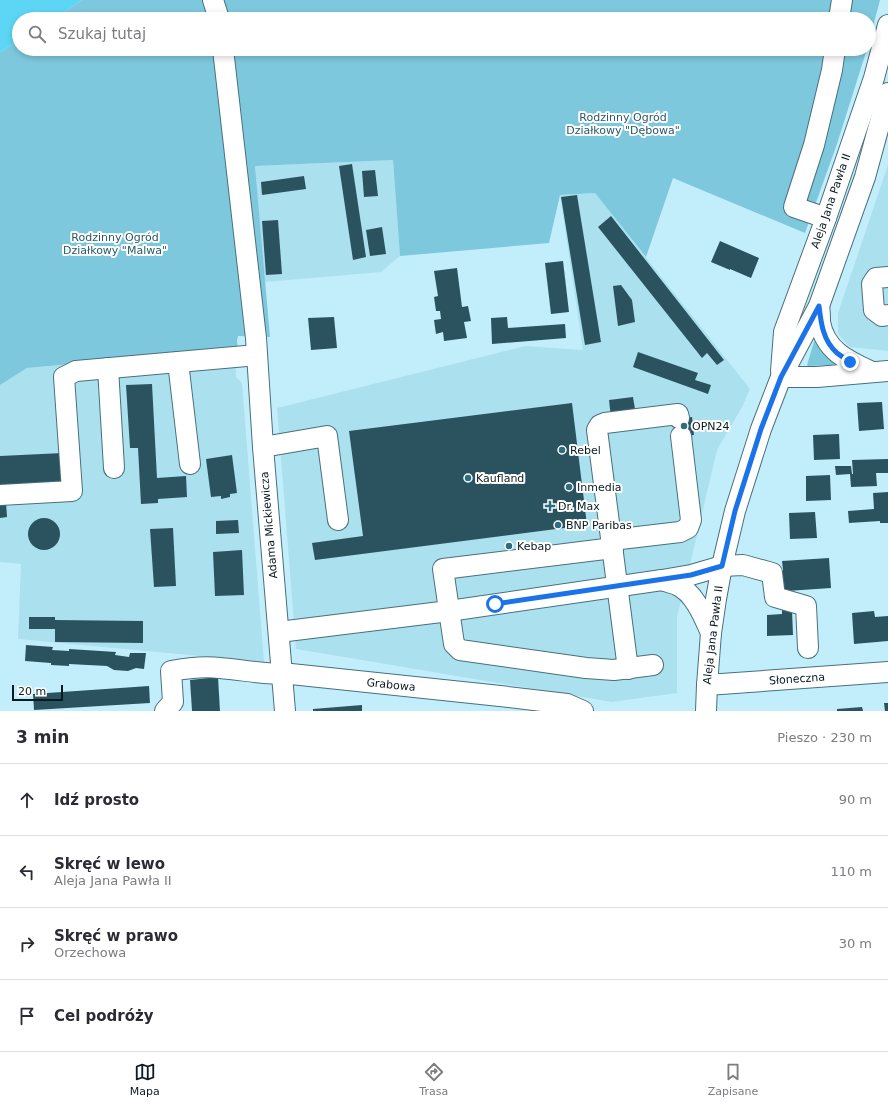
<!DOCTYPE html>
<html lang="pl">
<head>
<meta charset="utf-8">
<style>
  :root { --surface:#fff; --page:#f2f2f3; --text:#2b2b33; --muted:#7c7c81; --line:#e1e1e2; --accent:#111827 }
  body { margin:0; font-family:"DejaVu Sans",sans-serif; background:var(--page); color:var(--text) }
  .scale { position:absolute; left:12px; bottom:10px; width:51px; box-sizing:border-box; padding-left:4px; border:2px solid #0a1b20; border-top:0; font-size:11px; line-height:14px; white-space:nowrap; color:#0a1b20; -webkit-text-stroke:3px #fff; paint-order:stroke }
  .stop { position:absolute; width:12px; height:12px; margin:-9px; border:3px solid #1a73e8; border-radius:50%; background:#fff }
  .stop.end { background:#1a73e8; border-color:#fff; box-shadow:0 1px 4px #0008 }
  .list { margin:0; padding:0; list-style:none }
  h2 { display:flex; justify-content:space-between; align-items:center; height:52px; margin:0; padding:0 16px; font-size:17px }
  h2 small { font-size:13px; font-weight:400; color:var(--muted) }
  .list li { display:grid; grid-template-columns:26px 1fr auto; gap:12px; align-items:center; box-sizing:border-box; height:72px; padding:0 16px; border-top:1px solid var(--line) }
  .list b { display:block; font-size:15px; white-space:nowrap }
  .list p { margin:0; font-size:13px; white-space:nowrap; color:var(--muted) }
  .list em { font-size:13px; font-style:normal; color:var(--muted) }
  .icon { flex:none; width:22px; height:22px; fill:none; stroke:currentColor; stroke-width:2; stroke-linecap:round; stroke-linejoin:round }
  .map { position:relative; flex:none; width:888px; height:711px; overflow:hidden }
  .search { position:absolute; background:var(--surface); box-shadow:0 2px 6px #0003; left:12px; right:12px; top:12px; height:44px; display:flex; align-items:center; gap:10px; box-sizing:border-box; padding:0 14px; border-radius:22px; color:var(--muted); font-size:15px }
  .sheet { height:340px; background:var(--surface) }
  nav { display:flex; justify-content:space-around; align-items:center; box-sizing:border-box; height:56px; border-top:1px solid var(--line); background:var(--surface); font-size:11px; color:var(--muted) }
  nav a { display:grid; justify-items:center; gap:2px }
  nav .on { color:var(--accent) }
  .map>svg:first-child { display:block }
  .built { fill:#abe0ef }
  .green { fill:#7ec8de }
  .water { fill:#5dd6f6 }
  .building { fill:#2b535f }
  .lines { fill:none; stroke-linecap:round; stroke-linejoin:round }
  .minor-casing { stroke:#48707c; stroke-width:22 }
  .minor { stroke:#fff; stroke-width:20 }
  .route { stroke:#1a73e8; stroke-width:5 }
  .poi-dot { fill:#2b6e80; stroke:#fff; stroke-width:1.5 }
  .labels { text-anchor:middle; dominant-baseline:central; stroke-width:4; stroke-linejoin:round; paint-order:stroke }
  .park-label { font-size:11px; fill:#285a68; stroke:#fff }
  .street-label { font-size:11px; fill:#0a1b20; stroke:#fff }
  .poi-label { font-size:11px; fill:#0a1b20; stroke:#fff; text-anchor:start }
</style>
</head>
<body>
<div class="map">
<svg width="888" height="711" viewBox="0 0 888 711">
  <rect width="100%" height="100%" fill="#c2eefc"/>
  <g class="built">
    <polygon points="393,160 400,256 381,272 265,282 255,166"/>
    <polygon points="888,165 888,351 850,347 838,334 838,313"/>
    <polygon points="595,193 750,389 742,407 717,450 692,556 677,617 677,693 612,702 296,649 277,408 525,346 583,350 560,195"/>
    <polygon points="235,350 236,377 242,383 264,662 18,639 21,564 0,562 0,385 27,368"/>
  </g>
  <g class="green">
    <polygon points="82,0 880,0 869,42 869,19 54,19"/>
    <polygon points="19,41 19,49 867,49 837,144 805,233 673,178 646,257 595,193 560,195 549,243 400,256 393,160 255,166 270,337 238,336 237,340 238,349 27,368 0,385 0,52"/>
    <polygon points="815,338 835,363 833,365 808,366 807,365"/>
  </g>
  <polygon class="water" points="0,0 82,0 54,19 19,19 19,41 0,52"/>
  <g class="building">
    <polygon points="352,164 366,257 353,260 339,166"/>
    <polygon points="375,170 378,196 364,197 362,171"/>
    <polygon points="304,176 306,189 262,195 261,182"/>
    <polygon points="577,195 601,342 585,345 561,197"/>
    <polygon points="611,216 724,360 717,365 707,353 702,358 598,227"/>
    <polygon points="278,220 282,274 266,275 262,221"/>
    <polygon points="382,227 386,254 370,256 366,230"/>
    <polygon points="720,241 759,258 751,278 730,269 730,270 711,262"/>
    <polygon points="563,261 569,312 551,314 545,263"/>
    <polygon points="457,268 462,307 468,306 471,321 464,322 467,338 444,341 443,332 436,334 434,320 441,319 440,311 436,311 434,297 438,296 434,271"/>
    <polygon points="621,285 632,300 635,322 618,326 613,286"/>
    <polygon points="334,317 337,348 311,350 308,318"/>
    <polygon points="507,317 508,328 565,324 566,338 492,344 491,318"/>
    <polygon points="638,352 698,373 695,380 711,385 708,394 633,367"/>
    <polygon points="152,384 157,478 186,476 187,497 158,499 158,503 141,504 138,448 130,448 126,385"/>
    <polygon points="633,397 636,415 611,418 609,400"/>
    <polygon points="882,402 884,429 859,431 857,403"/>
    <polygon points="572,403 587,525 315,560 312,543 363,536 349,431"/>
    <polygon points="692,417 694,435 677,437 675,419"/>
    <polygon points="839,434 840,459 814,460 813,435"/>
    <polygon points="63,453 65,483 0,486 0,456"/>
    <polygon points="232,455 237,493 230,494 230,497 221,499 221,496 211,497 206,459"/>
    <polygon points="888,459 888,473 876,473 877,486 851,487 850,474 836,475 835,466 851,466 852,474 853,474 852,460"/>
    <polygon points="830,475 831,500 806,501 806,476"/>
    <polygon points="888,492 888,523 880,523 880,521 849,523 848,511 874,509 873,493"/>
    <polygon points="6,502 7,517 0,518 0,503"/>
    <polygon points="815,512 817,538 790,539 789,513"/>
    <circle cx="44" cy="534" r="16"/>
    <polygon points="238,520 239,533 216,534 216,521"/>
    <polygon points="173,528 176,586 154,587 150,529"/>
    <polygon points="242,550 244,595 215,596 213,552"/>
    <polygon points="829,558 831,588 787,591 784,589 783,580 783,581 779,576 783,570 782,561"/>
    <polygon points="782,610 792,610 793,635 767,636 767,615 782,614"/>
    <polygon points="874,611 875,617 888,616 888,641 854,644 852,613"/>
    <rect x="29" y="617" width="26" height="12"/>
    <polygon points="55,620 143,621 143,643 55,642"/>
    <polygon points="26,645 53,647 52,650 69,651 69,649 116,652 115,655 129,657 130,653 146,653 144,669 136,668 128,671 114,670 107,666 69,664 69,666 51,665 51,663 25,661"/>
    <polygon points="218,677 220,711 192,711 190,680"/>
    <polygon points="149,686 150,703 34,710 33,694"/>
    <polygon points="884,703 888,703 888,711 885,711"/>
    <polygon points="362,705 362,711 313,711 313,709"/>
    <polygon points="862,707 863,711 837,711 837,709"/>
  </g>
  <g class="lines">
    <g class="minor-casing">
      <g id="minor">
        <polyline points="213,0 219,19"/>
        <polyline points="839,19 842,0"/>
        <polyline points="223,49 256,338 263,447 285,711"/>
        <polyline points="826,218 794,207 814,145 832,70 835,49"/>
        <polyline points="888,277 876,278 872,284 874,310 882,316 888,315"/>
        <path d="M819,306C820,311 820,317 820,322C825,351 848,361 872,372"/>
        <polyline points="178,362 190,464"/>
        <polyline points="108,368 114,468"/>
        <polyline points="781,371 784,332 826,218 874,78 888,25"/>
        <polyline points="781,377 817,377 888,371"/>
        <polyline points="263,447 327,436 338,520"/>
        <polyline points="0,495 72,491 64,377 76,371 257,355"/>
        <polyline points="612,540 680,532 688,528 691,520 681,436"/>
        <polyline points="613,548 443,569 454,644 460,650 586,668 614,670 653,665"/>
        <path d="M662,580C667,582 673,583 677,585C694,592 704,617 711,633"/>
        <polyline points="279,632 449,611 662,580 691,575 722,566 743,565 772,573 775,597 806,606 808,648"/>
        <polyline points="628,669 597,430 600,425 605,423 678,414 679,418"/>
        <polyline points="707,685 888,672"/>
        <path d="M165,711L173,702L171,671C187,668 203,666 220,668C244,670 267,675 291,674L500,696L567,704L583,711"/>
        <polyline points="706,711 707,685 711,633 716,599 722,566 735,511 761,429 781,377 819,306 865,177 888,93"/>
      </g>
    </g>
    <use href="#minor" class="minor"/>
  </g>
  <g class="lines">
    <path class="route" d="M495,604L691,575L722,566L735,511L761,429L781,377L819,306C821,323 823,341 837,353C841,356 846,359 850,362"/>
  </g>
  <g class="poi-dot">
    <circle cx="684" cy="426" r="4"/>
    <circle cx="562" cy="450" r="4"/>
    <circle cx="468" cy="478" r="4"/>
    <circle cx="569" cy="487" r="4"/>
    <path d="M548 500h4v4h4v4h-4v4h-4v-4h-4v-4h4z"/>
    <circle cx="558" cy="525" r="4"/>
    <circle cx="509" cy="546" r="4"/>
  </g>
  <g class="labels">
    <g class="park-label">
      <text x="623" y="117">Rodzinny Ogród<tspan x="623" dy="13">Działkowy "Dębowa"</tspan></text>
      <text x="115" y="237">Rodzinny Ogród<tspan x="115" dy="13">Działkowy "Malwa"</tspan></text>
    </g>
    <g class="street-label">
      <text transform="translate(831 201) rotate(-71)">Aleja Jana Pawła II</text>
      <text transform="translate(269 525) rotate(-95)">Adama Mickiewicza</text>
      <text transform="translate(713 635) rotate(-83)">Aleja Jana Pawła II</text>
      <text transform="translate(797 679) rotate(-4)">Słoneczna</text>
      <text transform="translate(391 685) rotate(6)">Grabowa</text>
    </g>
    <g class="poi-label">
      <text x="692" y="426">OPN24</text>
      <text x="570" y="450">Rebel</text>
      <text x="476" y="478">Kaufland</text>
      <text x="577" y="487">Inmedia</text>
      <text x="558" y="506">Dr. Max</text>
      <text x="566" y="525">BNP Paribas</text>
      <text x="517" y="546">Kebap</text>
    </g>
  </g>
</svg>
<div class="scale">20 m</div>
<div class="stop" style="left:495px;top:604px"></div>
<div class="stop end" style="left:850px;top:362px"></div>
<div class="search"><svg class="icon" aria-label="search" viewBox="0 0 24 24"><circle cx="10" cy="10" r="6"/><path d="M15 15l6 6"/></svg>Szukaj tutaj</div>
</div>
<section class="sheet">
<h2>3 min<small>Pieszo · 230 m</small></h2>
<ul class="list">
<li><svg class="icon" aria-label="ahead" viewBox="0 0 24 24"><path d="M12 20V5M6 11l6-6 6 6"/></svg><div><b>Idź prosto</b></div><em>90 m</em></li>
<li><svg class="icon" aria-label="left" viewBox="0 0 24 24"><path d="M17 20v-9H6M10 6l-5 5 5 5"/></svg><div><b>Skręć w lewo</b><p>Aleja Jana Pawła II</p></div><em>110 m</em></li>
<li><svg class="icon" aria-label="right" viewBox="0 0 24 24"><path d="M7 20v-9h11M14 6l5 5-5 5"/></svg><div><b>Skręć w prawo</b><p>Orzechowa</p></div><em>30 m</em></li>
<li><svg class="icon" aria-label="arrive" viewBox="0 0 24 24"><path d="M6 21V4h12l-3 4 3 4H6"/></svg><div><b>Cel podróży</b></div></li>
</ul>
</section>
<nav>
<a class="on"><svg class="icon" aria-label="map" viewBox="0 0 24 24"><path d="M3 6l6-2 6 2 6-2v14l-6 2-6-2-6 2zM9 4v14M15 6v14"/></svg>Mapa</a>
<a><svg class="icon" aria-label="directions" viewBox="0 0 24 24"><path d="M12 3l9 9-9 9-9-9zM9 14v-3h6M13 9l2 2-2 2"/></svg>Trasa</a>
<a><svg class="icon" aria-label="saved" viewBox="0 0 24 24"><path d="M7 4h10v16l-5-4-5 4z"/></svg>Zapisane</a>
</nav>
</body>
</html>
